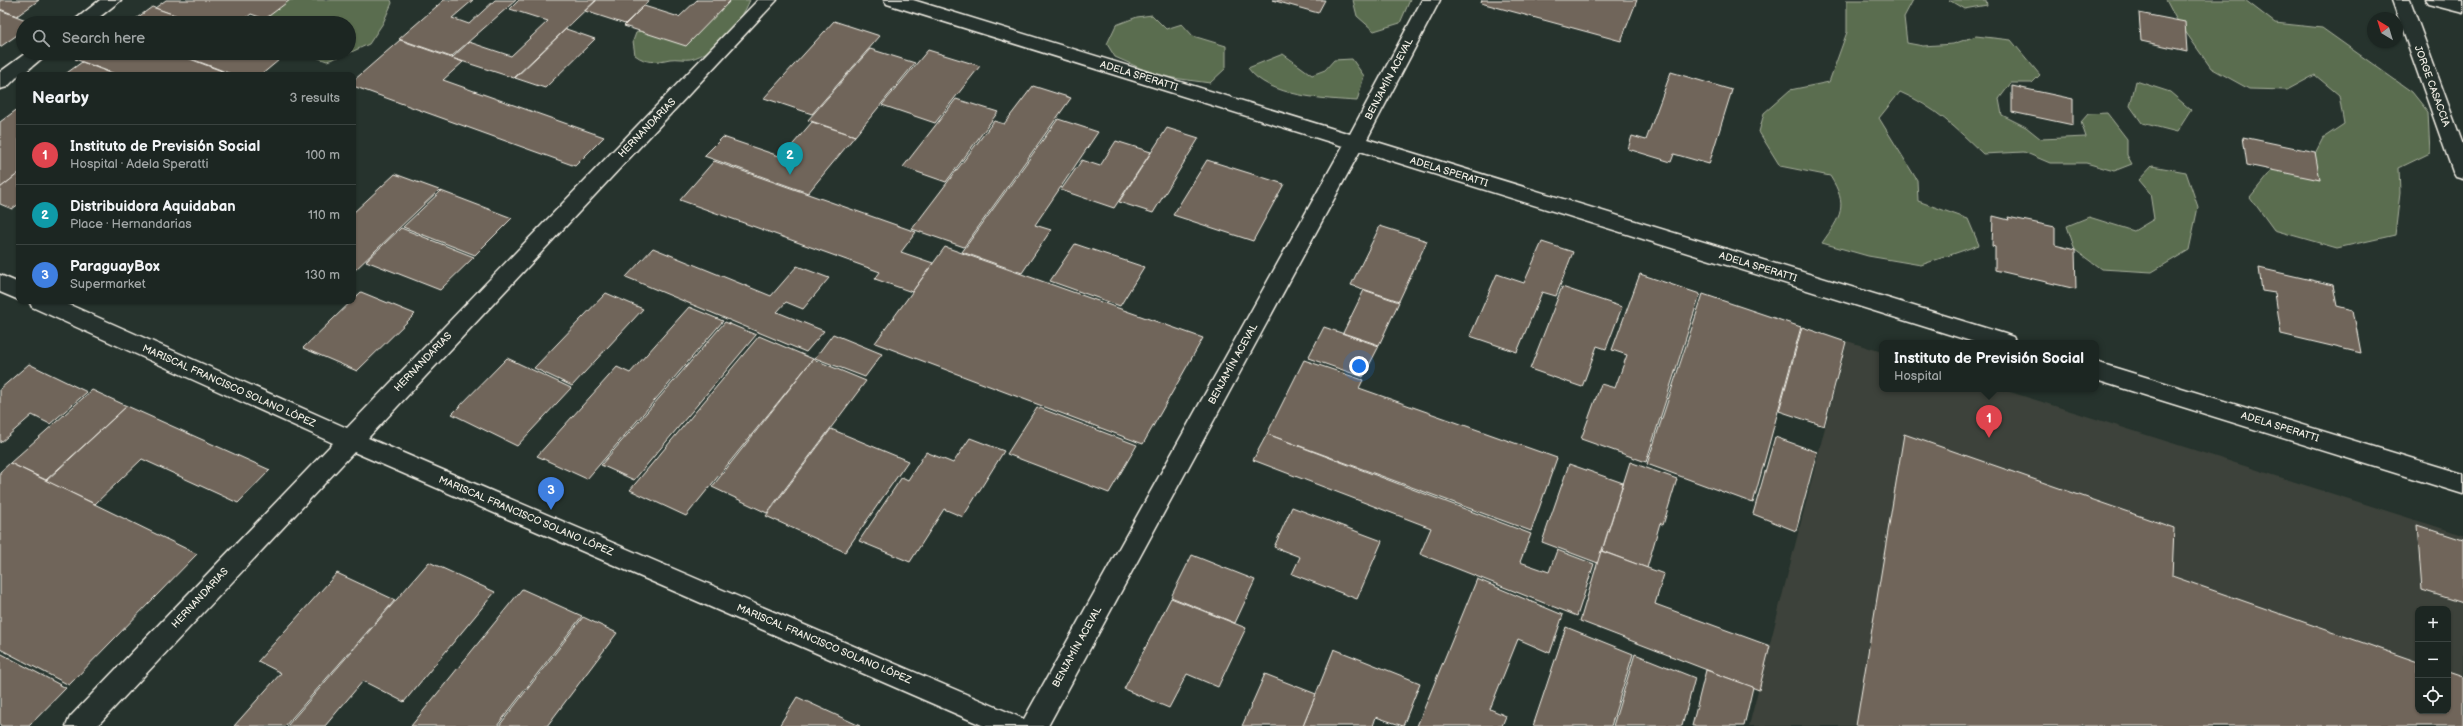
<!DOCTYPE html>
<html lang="en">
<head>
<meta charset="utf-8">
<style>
  :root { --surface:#1c2622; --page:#29322f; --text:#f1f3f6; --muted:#a0a5a5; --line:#3a4340; --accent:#1a73e8 }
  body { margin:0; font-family:"Balsamiq Sans",sans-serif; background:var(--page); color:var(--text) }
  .controls { position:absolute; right:12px; bottom:12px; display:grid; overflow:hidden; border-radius:8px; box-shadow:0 1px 3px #0004 }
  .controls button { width:36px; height:36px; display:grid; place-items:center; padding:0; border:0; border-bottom:1px solid var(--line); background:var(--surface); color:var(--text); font:20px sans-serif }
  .compass { position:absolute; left:2367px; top:12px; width:36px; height:36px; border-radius:50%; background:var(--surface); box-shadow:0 1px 3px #0004; rotate:322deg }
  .you { position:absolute; left:1359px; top:366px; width:14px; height:14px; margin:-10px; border:3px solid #fff; border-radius:50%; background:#1a73e8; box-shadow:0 0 0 6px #1a73e833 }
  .badge { display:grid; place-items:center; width:26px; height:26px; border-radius:50%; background:var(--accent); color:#fff; font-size:13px; font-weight:700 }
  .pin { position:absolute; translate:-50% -33px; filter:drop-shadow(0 1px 2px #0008) }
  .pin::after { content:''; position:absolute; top:21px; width:14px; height:12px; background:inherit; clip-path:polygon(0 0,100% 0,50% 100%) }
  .popup { position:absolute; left:1879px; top:340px; width:220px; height:52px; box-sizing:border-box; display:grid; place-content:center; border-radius:8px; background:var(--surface); filter:drop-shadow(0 1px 3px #0005); font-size:13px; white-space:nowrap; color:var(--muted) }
  .popup b { font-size:15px; color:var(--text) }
  .popup::after { content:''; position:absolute; left:50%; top:100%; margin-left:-8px; border:8px solid transparent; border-top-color:var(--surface) }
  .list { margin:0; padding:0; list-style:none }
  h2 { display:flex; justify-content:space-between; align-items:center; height:52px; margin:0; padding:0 16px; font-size:17px }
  h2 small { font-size:13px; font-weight:400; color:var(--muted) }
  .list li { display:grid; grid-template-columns:26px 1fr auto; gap:12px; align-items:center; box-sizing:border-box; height:60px; padding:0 16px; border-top:1px solid var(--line) }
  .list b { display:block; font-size:15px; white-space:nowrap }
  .list p { margin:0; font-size:13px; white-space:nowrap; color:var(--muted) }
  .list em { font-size:13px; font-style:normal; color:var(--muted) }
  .icon { flex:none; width:22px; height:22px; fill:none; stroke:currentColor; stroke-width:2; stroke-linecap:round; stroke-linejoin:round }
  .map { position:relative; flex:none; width:2463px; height:726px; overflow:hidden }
  .search { position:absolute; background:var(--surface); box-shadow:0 1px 3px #0004; left:16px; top:16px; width:340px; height:44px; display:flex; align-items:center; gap:10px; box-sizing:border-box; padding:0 14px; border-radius:22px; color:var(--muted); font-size:15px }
  .panel { position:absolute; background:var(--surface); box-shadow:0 1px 3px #0004; left:16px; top:72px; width:340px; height:232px; border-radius:8px }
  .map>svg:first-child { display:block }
  .built { fill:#3c423a; fill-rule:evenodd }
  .green { fill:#5a6d50; stroke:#a7af9c }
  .building { fill:#70655a; stroke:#f4f1e8 }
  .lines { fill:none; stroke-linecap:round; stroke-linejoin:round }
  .minor-casing { stroke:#f4f1e8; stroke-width:3 }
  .minor { fill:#26332d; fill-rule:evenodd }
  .labels { text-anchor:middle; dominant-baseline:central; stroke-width:3; stroke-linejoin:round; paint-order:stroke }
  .street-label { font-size:10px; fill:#f4f1e8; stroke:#26332d }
</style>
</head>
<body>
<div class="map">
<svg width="2463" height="726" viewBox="0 0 2463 726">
  <rect width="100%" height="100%" fill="#26332d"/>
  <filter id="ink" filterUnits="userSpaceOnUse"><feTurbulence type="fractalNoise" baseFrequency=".025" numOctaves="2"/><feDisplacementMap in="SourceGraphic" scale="8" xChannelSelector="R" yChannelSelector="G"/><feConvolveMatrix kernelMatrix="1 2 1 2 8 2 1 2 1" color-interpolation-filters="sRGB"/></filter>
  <g filter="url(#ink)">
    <path class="built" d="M1847,341L1882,352V389H2001L2463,535V726H1749ZM2418,609H2448V711H2418Z"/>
    <g class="green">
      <polygon points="288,0 391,0 392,3 383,23 369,44 349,53 349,23 257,23"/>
      <path d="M712,0H750C740,24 717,52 691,59C684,60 676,58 670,59C656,62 647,64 635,55L633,41L636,33L656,22L677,21Z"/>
      <polygon points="1353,0 1410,0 1400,23 1374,31 1357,16"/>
      <path d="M1847,0H1913L1904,17L1907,43L1923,46L1953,44L1976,36L2011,40L2040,75L2032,83H2011L1999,99L2002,115L2026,127L2041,139L2086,137L2081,122L2088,114L2107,113L2127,139V155L2132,164L2114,171L2086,163H2050L2024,152L1983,154C1956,128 1935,107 1900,92L1879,118L1917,180L1918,201L1968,219L1979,245L1921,265L1868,256L1822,243C1841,216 1849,206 1830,176L1780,166L1759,132L1764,113L1790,90L1829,82L1847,32Z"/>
      <polygon points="1949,0 1986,0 1987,5 1964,9"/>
      <polygon points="2166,0 2245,0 2275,23 2322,28 2412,92 2428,112 2430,153 2399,168 2400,193 2395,235 2337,248 2274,230 2250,197 2272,170 2307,169 2323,138 2344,124 2339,95 2315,75 2287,90 2249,89 2211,68 2175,17"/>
      <polygon points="1152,15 1166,29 1182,24 1193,36 1226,46 1226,68 1210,83 1158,76 1115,57 1107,44 1116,25 1137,17"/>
      <polygon points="311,53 349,53 327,61 313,56"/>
      <path d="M1283,54L1312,75L1325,70L1334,60L1352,59L1364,76L1357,101C1326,99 1268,97 1248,68Z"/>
      <polygon points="2136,81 2170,92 2191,110 2177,132 2142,123 2130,106"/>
      <polygon points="2152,166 2186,172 2198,207 2189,250 2152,272 2101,269 2075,250 2067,226 2089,217 2134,231 2154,219 2150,193 2139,180"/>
    </g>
    <g class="building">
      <polygon points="0,0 39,0 17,16 0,9"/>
      <polygon points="166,0 290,0 265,19 251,14 240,23 197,23 155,8"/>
      <polygon points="444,0 473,0 452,18 469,24 495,0 516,0 451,57 399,39"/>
      <polygon points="519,0 596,0 514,78 452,58 469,42 511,56 548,21 510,9"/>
      <polygon points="597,0 650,0 625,24 585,11"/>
      <polygon points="697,0 731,0 686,46 624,26 644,6 679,17"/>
      <polygon points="1272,0 1325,0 1318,13"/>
      <polygon points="1482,0 1637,0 1621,41 1481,3"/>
      <polygon points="152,7 195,22 130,23"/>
      <polygon points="0,10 34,23 23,23 23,31 0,47"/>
      <polygon points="2139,13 2185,22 2187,51 2141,41"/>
      <polygon points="834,21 880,36 812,114 764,98"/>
      <polygon points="566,29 595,39 545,88 515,78"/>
      <polygon points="400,40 463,62 443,80 604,137 575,166 353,86 353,81"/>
      <polygon points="870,49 915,63 855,136 808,120"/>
      <polygon points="928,50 980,66 935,123 882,105"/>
      <polygon points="83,53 174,53 222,71 217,75 118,75 75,59"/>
      <polygon points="176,53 278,53 285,55 261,75 234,75"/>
      <polygon points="82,62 116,75 64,75"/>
      <polygon points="1671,72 1732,90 1709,164 1674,154 1671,162 1628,149 1632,136 1646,140"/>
      <polygon points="1033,86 1071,98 964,247 912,229 994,121 1004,124"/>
      <polygon points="2012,86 2073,99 2073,125 2012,112"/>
      <polygon points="956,99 998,112 946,182 903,167"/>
      <polygon points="19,108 19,173 0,188 0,122"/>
      <polygon points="1058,119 1098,132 1035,225 1051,230 1022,273 962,252"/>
      <polygon points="812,122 855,136 808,193 704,156 723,137 782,157"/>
      <polygon points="1167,128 1199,138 1153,213 1119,202"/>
      <polygon points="2243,137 2315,152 2320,180 2247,165"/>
      <polygon points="1116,141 1151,152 1114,208 1061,190 1082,160 1100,166"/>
      <polygon points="1207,160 1284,184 1253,241 1173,215"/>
      <polygon points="714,161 916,232 901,252 933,263 912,292 875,279 880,272 680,200"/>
      <polygon points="19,173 19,204 12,209 0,204 0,188"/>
      <polygon points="395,174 439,190 353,272 353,213"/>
      <polygon points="441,191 512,218 475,255 403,227"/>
      <polygon points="1993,216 2009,220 2008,217 2055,227 2055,245 2075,250 2076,289 1995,270 1995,247 1992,246"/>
      <polygon points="1380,226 1427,241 1399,301 1351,285"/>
      <polygon points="401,228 474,257 440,290 366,261"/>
      <polygon points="1542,242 1573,252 1556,296 1542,292 1517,352 1470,336 1497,274 1524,283"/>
      <polygon points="1075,244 1144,267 1120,306 1050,281"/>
      <polygon points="945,247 1203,338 1143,444 875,343"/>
      <polygon points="653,248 771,296 797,266 829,278 803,309 786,302 777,312 824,331 806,352 626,277"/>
      <polygon points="2259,268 2333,285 2337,306 2353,310 2361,353 2281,334 2275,293 2262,291"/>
      <polygon points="1640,274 1700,294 1646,462 1581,439 1601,384 1615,388 1627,355 1612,350"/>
      <polygon points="1562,287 1622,307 1606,349 1597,346 1582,387 1530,369"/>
      <polygon points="1364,290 1399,302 1379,345 1343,333"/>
      <polygon points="361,292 415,314 357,371 303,348"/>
      <polygon points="606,293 643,309 572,386 534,368"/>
      <polygon points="1703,294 1801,327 1753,503 1647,464"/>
      <polygon points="689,307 723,321 587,479 537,456 617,367 630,373"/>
      <polygon points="725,322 756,335 634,480 601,465"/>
      <polygon points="1324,327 1379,346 1363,377 1308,358"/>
      <polygon points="1802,327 1846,342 1824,426 1779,411"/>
      <polygon points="833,334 882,354 865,377 815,358"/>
      <polygon points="759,336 813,359 686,516 630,490"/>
      <polygon points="507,358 571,388 517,446 452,414"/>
      <polygon points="813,359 866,381 767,513 712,487"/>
      <polygon points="1304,360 1363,380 1359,388 1557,458 1531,531 1267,434"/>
      <polygon points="29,364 87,392 50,424 32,415 0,443 0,389"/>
      <polygon points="92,390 127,406 46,480 10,463"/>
      <polygon points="127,406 270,470 238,503 142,459 95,504 46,481"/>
      <polygon points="1037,407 1137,445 1109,493 1007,454"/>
      <polygon points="831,429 908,461 845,552 766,516"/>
      <polygon points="1267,434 1531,534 1520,562 1549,572 1557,550 1594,564 1577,616 1420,554 1431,528 1253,460"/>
      <polygon points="1904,434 2174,528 2172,576 2418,662 2418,711 2448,711 2448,672 2463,677 2463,726 1856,726"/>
      <polygon points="1775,437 1817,452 1796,531 1753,514"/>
      <polygon points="970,438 1004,451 963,517 944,509 910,562 859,541 902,477 908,480 926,452 953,463"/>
      <polygon points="1630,462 1677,479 1663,525 1660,523 1647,568 1602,551"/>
      <polygon points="10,463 197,554 69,685 0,649 0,472"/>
      <polygon points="1569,464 1623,483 1598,563 1542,542"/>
      <polygon points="1292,507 1382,541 1357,599 1292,574 1300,557 1274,547"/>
      <polygon points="2417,525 2463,540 2463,603 2422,590"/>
      <polygon points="1601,551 1664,574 1655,604 1770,646 1759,690 1580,621"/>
      <polygon points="1192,555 1255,580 1235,623 1171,597"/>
      <polygon points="429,562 495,592 404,702 363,681 325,726 287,726"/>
      <polygon points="337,573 395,600 285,726 234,726 281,673 258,661"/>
      <polygon points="1477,579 1563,615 1550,653 1518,639 1490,709 1506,716 1502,726 1417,726"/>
      <polygon points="522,589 582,616 497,726 411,726"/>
      <polygon points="1171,598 1246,628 1218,687 1187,674 1169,708 1124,689"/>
      <polygon points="583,617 617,633 547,726 499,726"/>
      <polygon points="1566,627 1633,654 1611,726 1533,726"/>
      <polygon points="1334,649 1420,683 1403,726 1376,717 1373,726 1303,726"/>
      <polygon points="0,653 66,688 29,726 0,726"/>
      <polygon points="1635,654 1695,678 1682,726 1613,726"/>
      <polygon points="1706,670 1753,687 1744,726 1692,726"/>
      <polygon points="1265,674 1316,694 1303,726 1242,726"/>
      <polygon points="797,697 860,726 779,726"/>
    </g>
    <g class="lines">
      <g class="minor-casing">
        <g id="minor">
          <polygon points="100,0 121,0 92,23 71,23"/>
          <polygon points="758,0 777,0 368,438 1024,719 1343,146 887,4 884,0 913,0 1350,134 1422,0 1440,0 1367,139 2005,334 2013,337 2016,343 1977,343 1360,151 1048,726 984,726 354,452 97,726 66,726 70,717 333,443 32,307 29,301 61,301 347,428"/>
          <polygon points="2392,0 2410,0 2463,145 2463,179 2456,177 2453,172"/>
          <polygon points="2425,0 2463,1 2463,13 2428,4"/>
          <polygon points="26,53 48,53 22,75 19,75 7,87 0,89 0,72"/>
          <polygon points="0,275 19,283 19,300 0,292"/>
          <polygon points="2096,362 2463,474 2463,494 2096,380"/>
        </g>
      </g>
      <use href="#minor" class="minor"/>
    </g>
  </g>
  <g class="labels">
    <g class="street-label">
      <text transform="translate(1139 76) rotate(17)">ADELA SPERATTI</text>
      <text transform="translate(1389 79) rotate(-62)">BENJAMÍN ACEVAL</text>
      <text transform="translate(2432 86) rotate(70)">JORGE CASACCIA</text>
      <text transform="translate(647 128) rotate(-46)">HERNANDARIAS</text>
      <text transform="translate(1449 172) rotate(17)">ADELA SPERATTI</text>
      <text transform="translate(1758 267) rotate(17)">ADELA SPERATTI</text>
      <text transform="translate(423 362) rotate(-46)">HERNANDARIAS</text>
      <text transform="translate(1233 364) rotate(-61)">BENJAMÍN ACEVAL</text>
      <text transform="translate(229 386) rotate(24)">MARISCAL FRANCISCO SOLANO LÓPEZ</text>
      <text transform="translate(2280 427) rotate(17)">ADELA SPERATTI</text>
      <text transform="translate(526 516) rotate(23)">MARISCAL FRANCISCO SOLANO LÓPEZ</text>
      <text transform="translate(200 598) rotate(-47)">HERNANDARIAS</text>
      <text transform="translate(824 644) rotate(23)">MARISCAL FRANCISCO SOLANO LÓPEZ</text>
      <text transform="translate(1077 647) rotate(-61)">BENJAMÍN ACEVAL</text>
    </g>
  </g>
</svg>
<div class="controls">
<button>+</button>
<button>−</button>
<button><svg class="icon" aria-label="locate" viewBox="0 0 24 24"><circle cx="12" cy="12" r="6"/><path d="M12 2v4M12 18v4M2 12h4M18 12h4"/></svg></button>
</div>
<svg class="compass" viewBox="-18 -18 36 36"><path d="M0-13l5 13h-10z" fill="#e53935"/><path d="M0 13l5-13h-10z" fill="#a0a5a5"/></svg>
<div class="you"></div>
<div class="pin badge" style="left:1989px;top:438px;background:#e0444e">1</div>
<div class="popup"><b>Instituto de Previsión Social</b>Hospital</div>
<div class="pin badge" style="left:790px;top:175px;background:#0f9aa8">2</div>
<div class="pin badge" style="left:551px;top:510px;background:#3f7fe0">3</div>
<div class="search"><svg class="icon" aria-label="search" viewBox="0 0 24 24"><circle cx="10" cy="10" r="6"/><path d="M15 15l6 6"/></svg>Search here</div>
<section class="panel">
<h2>Nearby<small>3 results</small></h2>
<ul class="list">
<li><span class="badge" style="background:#e0444e">1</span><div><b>Instituto de Previsión Social</b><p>Hospital · Adela Speratti</p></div><em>100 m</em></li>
<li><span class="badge" style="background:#0f9aa8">2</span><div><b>Distribuidora Aquidaban</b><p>Place · Hernandarias</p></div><em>110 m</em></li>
<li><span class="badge" style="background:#3f7fe0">3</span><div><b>ParaguayBox</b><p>Supermarket</p></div><em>130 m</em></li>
</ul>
</section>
</div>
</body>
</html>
